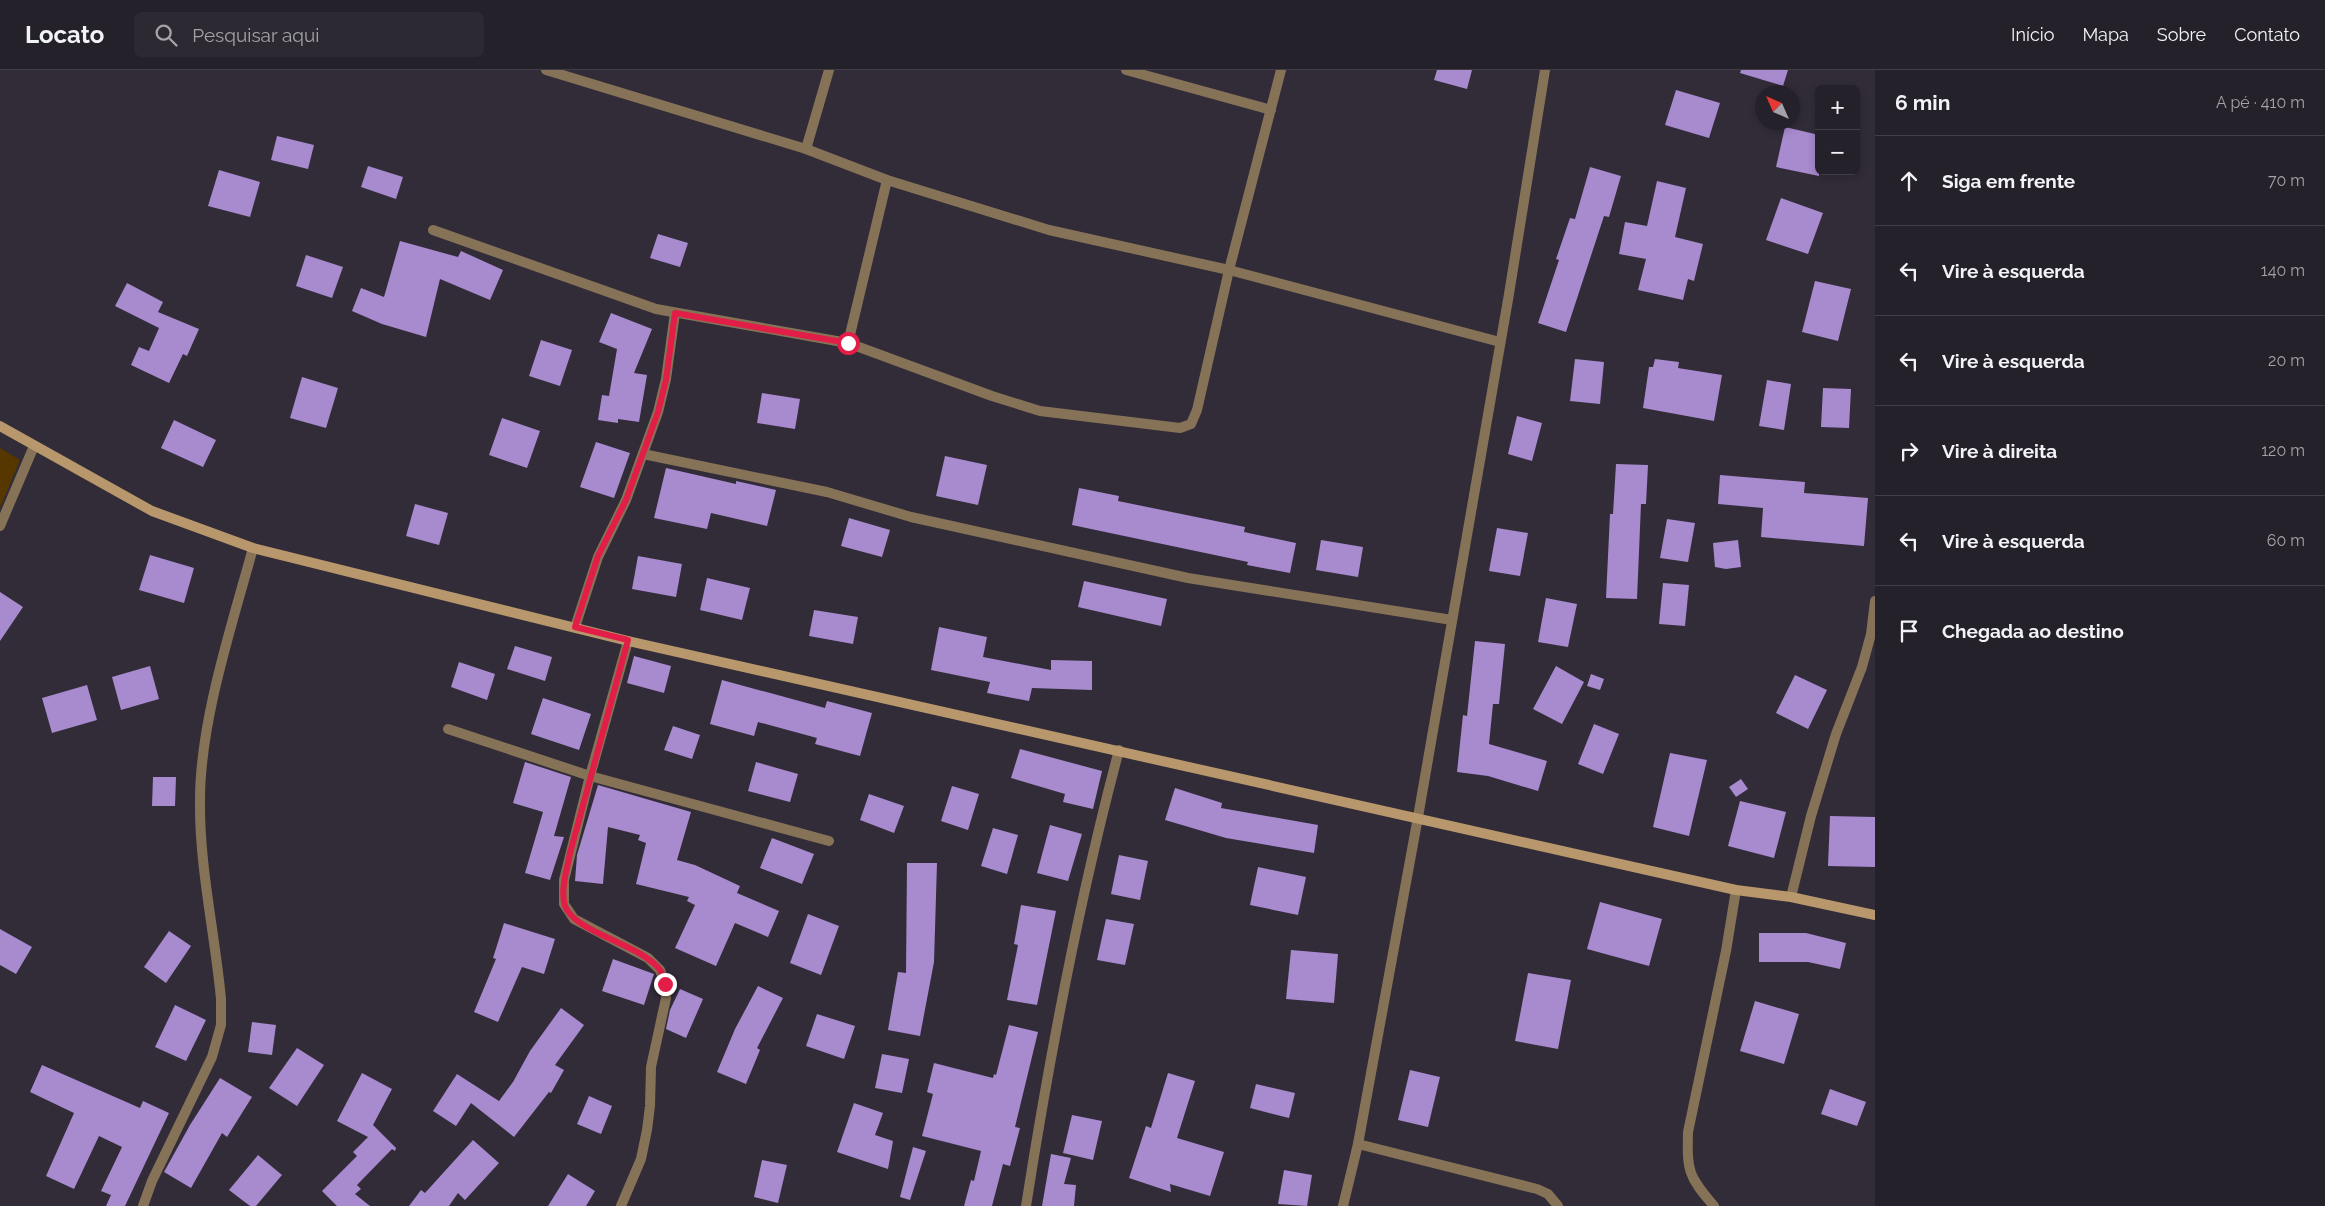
<!DOCTYPE html>
<html lang="pt">
<head>
<meta charset="utf-8">
<style>
  :root { --surface:#25212a; --page:#2d2932; --text:#f1f3f6; --muted:#a3a3a8; --line:#423e47 }
  body { margin:0; font-family:Raleway,sans-serif; background:var(--page); color:var(--text) }
  .controls { position:absolute; right:15px; top:15px; display:grid; overflow:hidden; border-radius:8px; box-shadow:0 2px 8px #0003 }
  .controls button { width:45px; height:45px; display:grid; place-items:center; padding:0; border:0; border-bottom:1px solid var(--line); background:var(--surface); color:var(--text); font:25px sans-serif }
  .compass { position:absolute; left:1755px; top:15px; width:45px; height:45px; border-radius:50%; background:var(--surface); box-shadow:0 2px 8px #0003; rotate:315deg }
  .stop { position:absolute; width:15px; height:15px; margin:-11px; border:4px solid #e11d48; border-radius:50%; background:#fff }
  .stop.end { background:#e11d48; border-color:#fff; box-shadow:0 1px 5px #0008 }
  .list { margin:0; padding:0; list-style:none }
  h2 { display:flex; justify-content:space-between; align-items:center; height:65px; margin:0; padding:0 20px; font-size:21px }
  h2 small { font-size:16px; font-weight:400; color:var(--muted) }
  .list li { display:grid; grid-template-columns:32px 1fr auto; gap:15px; align-items:center; box-sizing:border-box; height:90px; padding:0 20px; border-top:1px solid var(--line) }
  .list b { display:block; font-size:19px; white-space:nowrap }
  .list em { font-size:16px; font-style:normal; color:var(--muted) }
  .icon { flex:none; width:28px; height:28px; fill:none; stroke:currentColor; stroke-width:2; stroke-linecap:round; stroke-linejoin:round }
  .map { position:relative; flex:none; width:1875px; height:1136px; overflow:hidden }
  header { display:flex; align-items:center; gap:30px; box-sizing:border-box; height:70px; padding:0 25px; background:var(--surface); border-bottom:1px solid var(--line) }
  header strong { font-size:24px }
  nav { display:flex; gap:28px; margin-inline-start:auto; font-size:18px }
  .search { width:350px; height:45px; background:var(--page); display:flex; align-items:center; gap:12px; box-sizing:border-box; padding:0 18px; border-radius:8px; color:var(--muted); font-size:19px }
  main { display:flex }
  aside { flex:1; background:var(--surface) }
  .map>svg:first-child { display:block }
  .green { fill:#573700 }
  .building { fill:#a88acf }
  .lines { fill:none; stroke-linecap:round; stroke-linejoin:round }
  .street { stroke:#867257; stroke-width:10 }
  .secondary { stroke:#b8976c; stroke-width:10 }
  .route { stroke:#e11d48; stroke-width:6 }
</style>
</head>
<body>
<header>
<strong>Locato</strong>
<div class="search"><svg class="icon" aria-label="search" viewBox="0 0 24 24"><circle cx="10" cy="10" r="6"/><path d="M15 15l6 6"/></svg>Pesquisar aqui</div>
<nav><a>Início</a><a>Mapa</a><a>Sobre</a><a>Contato</a></nav>
</header>
<main>
<div class="map">
<svg width="1875" height="1136" viewBox="0 0 1875 1136">
  <rect width="100%" height="100%" fill="#312c38"/>
  <polygon class="green" points="0,378 20,390 0,438"/>
  <g class="building">
    <polygon points="1437,0 1472,0 1467,19 1434,10"/>
    <polygon points="1741,0 1788,0 1783,16 1740,3"/>
    <polygon points="1676,20 1720,33 1709,68 1665,55"/>
    <polygon points="1785,57 1819,65 1819,106 1776,97"/>
    <polygon points="277,66 314,75 308,99 271,90"/>
    <polygon points="368,96 403,107 396,129 361,117"/>
    <polygon points="1590,97 1621,106 1609,147 1604,146 1566,262 1538,253 1559,190 1556,189 1570,148 1575,149"/>
    <polygon points="219,100 260,112 250,147 208,136"/>
    <polygon points="1657,111 1686,118 1675,167 1703,174 1694,211 1688,209 1683,230 1638,220 1646,189 1619,184 1625,152 1647,156"/>
    <polygon points="1781,128 1823,143 1808,184 1766,170"/>
    <polygon points="658,164 688,173 680,197 650,188"/>
    <polygon points="400,171 458,187 461,181 503,200 490,230 440,209 426,267 382,254 352,241 361,218 384,227"/>
    <polygon points="306,185 343,197 332,228 296,216"/>
    <polygon points="1815,211 1851,219 1838,271 1802,262"/>
    <polygon points="127,213 163,232 158,242 199,259 187,286 183,284 169,313 131,295 139,277 149,281 159,258 115,236"/>
    <polygon points="611,243 652,259 634,303 647,305 639,352 618,349 618,353 598,350 602,325 609,326 617,279 599,272"/>
    <polygon points="541,270 572,280 560,316 529,306"/>
    <polygon points="1575,289 1604,292 1600,334 1570,331"/>
    <polygon points="1655,289 1679,292 1678,298 1722,305 1714,351 1643,338 1649,297 1653,297"/>
    <polygon points="302,307 338,318 326,358 290,348"/>
    <polygon points="1767,310 1791,314 1784,360 1759,356"/>
    <polygon points="1823,318 1851,319 1849,358 1821,357"/>
    <polygon points="762,323 800,329 795,359 757,353"/>
    <polygon points="1517,346 1542,353 1532,391 1508,384"/>
    <polygon points="502,348 540,361 527,398 489,385"/>
    <polygon points="174,350 216,370 203,397 161,378"/>
    <polygon points="596,372 630,383 614,428 580,417"/>
    <polygon points="945,386 987,395 978,435 936,426"/>
    <polygon points="1616,394 1648,395 1646,434 1641,434 1637,529 1606,528 1610,444 1613,444"/>
    <polygon points="666,398 736,414 736,411 776,420 767,456 711,443 707,459 654,448"/>
    <polygon points="1720,405 1805,412 1804,423 1868,428 1864,476 1761,467 1763,438 1718,434"/>
    <polygon points="1079,418 1119,426 1118,431 1245,457 1244,462 1296,473 1290,503 1247,495 1248,492 1072,455"/>
    <polygon points="415,434 448,443 439,475 406,466"/>
    <polygon points="849,448 890,460 882,487 841,476"/>
    <polygon points="1667,449 1695,453 1688,492 1660,488"/>
    <polygon points="1497,458 1528,463 1520,506 1489,501"/>
    <polygon points="1321,470 1363,477 1358,507 1316,500"/>
    <polygon points="1738,470 1741,497 1726,499 1715,497 1713,473"/>
    <polygon points="150,485 194,498 184,533 139,520"/>
    <polygon points="638,486 682,494 676,527 632,519"/>
    <polygon points="707,508 750,518 742,550 700,540"/>
    <polygon points="1084,511 1167,529 1161,556 1078,537"/>
    <polygon points="1663,513 1689,515 1685,556 1659,554"/>
    <polygon points="0,522 23,537 0,571"/>
    <polygon points="1546,528 1577,534 1568,577 1538,572"/>
    <polygon points="814,540 858,547 853,574 809,566"/>
    <polygon points="939,557 987,567 983,587 1051,600 1051,590 1092,591 1092,620 1032,618 1029,631 987,623 990,612 931,600"/>
    <polygon points="1475,571 1505,574 1499,634 1493,634 1489,674 1547,691 1538,721 1488,706 1457,702 1463,645 1467,646"/>
    <polygon points="515,576 552,587 545,611 507,599"/>
    <polygon points="634,586 671,596 664,623 627,613"/>
    <polygon points="459,592 495,604 487,630 451,617"/>
    <polygon points="150,596 159,629 121,640 112,607"/>
    <polygon points="1556,596 1584,612 1562,654 1533,639"/>
    <polygon points="1591,604 1604,609 1600,620 1587,616"/>
    <polygon points="1795,605 1827,620 1808,659 1776,643"/>
    <polygon points="722,610 825,638 827,631 872,643 860,686 815,674 817,668 758,652 754,666 710,654"/>
    <polygon points="87,615 97,650 52,663 42,628"/>
    <polygon points="543,628 591,644 579,680 531,664"/>
    <polygon points="1594,654 1619,664 1603,704 1578,694"/>
    <polygon points="673,656 700,665 692,689 664,680"/>
    <polygon points="1020,679 1102,701 1093,739 1063,732 1065,724 1011,708"/>
    <polygon points="1670,683 1707,690 1689,766 1653,757"/>
    <polygon points="525,692 571,707 554,766 564,767 550,810 525,803 543,742 513,733"/>
    <polygon points="756,692 798,704 790,732 748,721"/>
    <polygon points="153,707 176,707 175,736 152,736"/>
    <polygon points="1741,709 1748,719 1736,727 1729,717"/>
    <polygon points="598,715 691,742 677,790 695,795 740,816 737,823 779,841 768,867 735,853 716,896 675,878 695,835 687,831 689,827 636,814 646,773 638,770 640,765 608,757 603,814 575,811 577,785"/>
    <polygon points="952,716 979,724 968,760 941,751"/>
    <polygon points="1175,718 1222,733 1221,738 1318,755 1314,783 1226,768 1165,750"/>
    <polygon points="869,724 904,736 894,763 860,750"/>
    <polygon points="1740,731 1786,742 1774,788 1728,776"/>
    <polygon points="1830,746 1875,747 1875,797 1828,796"/>
    <polygon points="1050,755 1082,764 1068,811 1037,803"/>
    <polygon points="993,758 1018,765 1007,804 981,796"/>
    <polygon points="772,768 814,784 802,814 760,798"/>
    <polygon points="1119,785 1148,791 1140,830 1111,824"/>
    <polygon points="907,793 937,793 934,892 920,966 888,960 898,902 906,903"/>
    <polygon points="1258,797 1306,807 1298,845 1250,835"/>
    <polygon points="1600,832 1662,849 1649,896 1587,879"/>
    <polygon points="1021,835 1056,841 1037,935 1007,930 1018,875 1014,874"/>
    <polygon points="808,844 839,856 821,905 790,893"/>
    <polygon points="1106,849 1134,854 1125,895 1097,890"/>
    <polygon points="504,853 555,869 544,904 522,897 498,952 474,942 496,889 493,888"/>
    <polygon points="0,859 32,877 16,904 0,895"/>
    <polygon points="169,861 191,876 166,913 144,897"/>
    <polygon points="1759,863 1806,863 1846,873 1840,899 1808,892 1759,892"/>
    <polygon points="1291,880 1338,884 1334,933 1286,929"/>
    <polygon points="613,889 654,904 644,935 602,921"/>
    <polygon points="1528,903 1571,910 1558,979 1515,971"/>
    <polygon points="758,916 783,928 757,978 760,980 746,1014 717,1002 735,959"/>
    <polygon points="680,919 703,929 686,968 666,959 670,940"/>
    <polygon points="1755,931 1799,944 1784,994 1740,981"/>
    <polygon points="175,935 206,950 186,991 155,977"/>
    <polygon points="561,938 584,955 555,995 564,1000 551,1023 549,1022 514,1067 471,1033 456,1056 433,1041 457,1004 499,1031 513,1012 530,981"/>
    <polygon points="817,944 855,956 844,989 806,976"/>
    <polygon points="252,952 276,955 272,985 248,982"/>
    <polygon points="1009,955 1038,962 1015,1057 1020,1058 1010,1096 1003,1094 992,1136 964,1136 971,1110 974,1111 981,1081 922,1066 933,1024 927,1022 934,993 993,1008 994,1004 996,1005"/>
    <polygon points="297,978 324,995 297,1036 269,1018"/>
    <polygon points="882,984 909,989 902,1023 875,1018"/>
    <polygon points="42,995 140,1038 143,1031 169,1043 125,1136 106,1136 111,1125 101,1121 122,1077 99,1066 74,1119 46,1106 74,1043 30,1022"/>
    <polygon points="1410,1000 1440,1007 1428,1057 1398,1050"/>
    <polygon points="362,1003 392,1019 373,1055 396,1078 395,1081 392,1079 357,1115 361,1119 355,1124 370,1136 337,1136 322,1121 357,1086 353,1082 368,1067 337,1051"/>
    <polygon points="1168,1003 1195,1011 1177,1068 1224,1082 1210,1126 1170,1114 1171,1122 1129,1108 1146,1056 1151,1058"/>
    <polygon points="220,1008 252,1027 227,1067 222,1063 191,1118 164,1102 190,1055"/>
    <polygon points="1256,1014 1295,1023 1289,1048 1250,1038"/>
    <polygon points="1830,1019 1866,1032 1857,1056 1821,1044"/>
    <polygon points="589,1026 612,1036 601,1064 577,1054"/>
    <polygon points="854,1033 883,1043 875,1065 893,1071 888,1099 837,1082"/>
    <polygon points="1072,1045 1102,1051 1093,1090 1063,1083"/>
    <polygon points="473,1070 499,1093 465,1130 458,1123 449,1136 409,1136 421,1120 425,1123"/>
    <polygon points="913,1077 926,1081 910,1130 900,1127"/>
    <polygon points="1051,1084 1071,1088 1064,1114 1076,1115 1074,1136 1042,1136"/>
    <polygon points="258,1085 282,1105 256,1136 250,1136 229,1120"/>
    <polygon points="762,1090 787,1095 778,1133 754,1127"/>
    <polygon points="1284,1100 1312,1105 1307,1136 1278,1134"/>
    <polygon points="568,1104 595,1121 586,1136 548,1136"/>
  </g>
  <g class="lines">
    <g class="street">
      <polyline points="546,0 806,79 887,110 1049,160 1229,200 1500,272"/>
      <polyline points="1126,0 1271,40"/>
      <polyline points="806,79 829,0"/>
      <polyline points="433,160 656,239 848,273 992,326 1040,341 1180,358 1191,354 1197,340 1229,200 1281,0"/>
      <polyline points="848,273 887,110"/>
      <polyline points="643,384 827,422 911,447 1188,508 1452,550"/>
      <polyline points="0,456 34,376"/>
      <polyline points="575,557 598,487 626,430 658,342 666,309 675,243"/>
      <polyline points="448,659 590,706 829,771"/>
      <polyline points="1791,827 1811,746 1836,664 1862,597 1871,564 1875,531"/>
      <polyline points="1358,1074 1537,1119 1548,1124 1558,1136"/>
      <path d="M143,1136L152,1111L212,987L221,955V929C215,864 199,795 200,730C200,651 232,555 253,478"/>
      <polyline points="621,1136 641,1089 647,1060 650,1036 651,997 666,928 665,914 660,900 648,888 574,849 564,834 564,810 590,706 628,571"/>
      <path d="M1026,1136C1050,983 1079,830 1119,680"/>
      <polyline points="1343,1136 1358,1074 1418,747 1509,224 1545,0"/>
      <path d="M1714,1136C1688,1106 1687,1101 1688,1062L1726,881L1736,820"/>
    </g>
    <polyline class="secondary" points="0,356 152,441 253,478 628,571 1736,820 1791,827 1875,845"/>
  </g>
  <g class="lines">
    <path class="route" d="M665,914C664,909 662,903 660,900C641,874 575,863 565,836C560,821 567,799 570,783L628,570L575,557L598,486L626,430L658,342L666,310L675,243L848,273"/>
  </g>
</svg>
<div class="controls">
<button>+</button>
<button>−</button>
</div>
<svg class="compass" viewBox="-18 -18 36 36"><path d="M0-13l5 13h-10z" fill="#e53935"/><path d="M0 13l5-13h-10z" fill="#a3a3a8"/></svg>
<div class="stop" style="left:848px;top:273px"></div>
<div class="stop end" style="left:665px;top:914px"></div>
</div>
<aside>
<h2>6 min<small>A pé · 410 m</small></h2>
<ul class="list">
<li><svg class="icon" aria-label="ahead" viewBox="0 0 24 24"><path d="M12 20V5M6 11l6-6 6 6"/></svg><div><b>Siga em frente</b></div><em>70 m</em></li>
<li><svg class="icon" aria-label="left" viewBox="0 0 24 24"><path d="M17 20v-9H6M10 6l-5 5 5 5"/></svg><div><b>Vire à esquerda</b></div><em>140 m</em></li>
<li><svg class="icon" aria-label="left" viewBox="0 0 24 24"><path d="M17 20v-9H6M10 6l-5 5 5 5"/></svg><div><b>Vire à esquerda</b></div><em>20 m</em></li>
<li><svg class="icon" aria-label="right" viewBox="0 0 24 24"><path d="M7 20v-9h11M14 6l5 5-5 5"/></svg><div><b>Vire à direita</b></div><em>120 m</em></li>
<li><svg class="icon" aria-label="left" viewBox="0 0 24 24"><path d="M17 20v-9H6M10 6l-5 5 5 5"/></svg><div><b>Vire à esquerda</b></div><em>60 m</em></li>
<li><svg class="icon" aria-label="arrive" viewBox="0 0 24 24"><path d="M6 21V4h12l-3 4 3 4H6"/></svg><div><b>Chegada ao destino</b></div></li>
</ul>
</aside>
</main>
</body>
</html>
